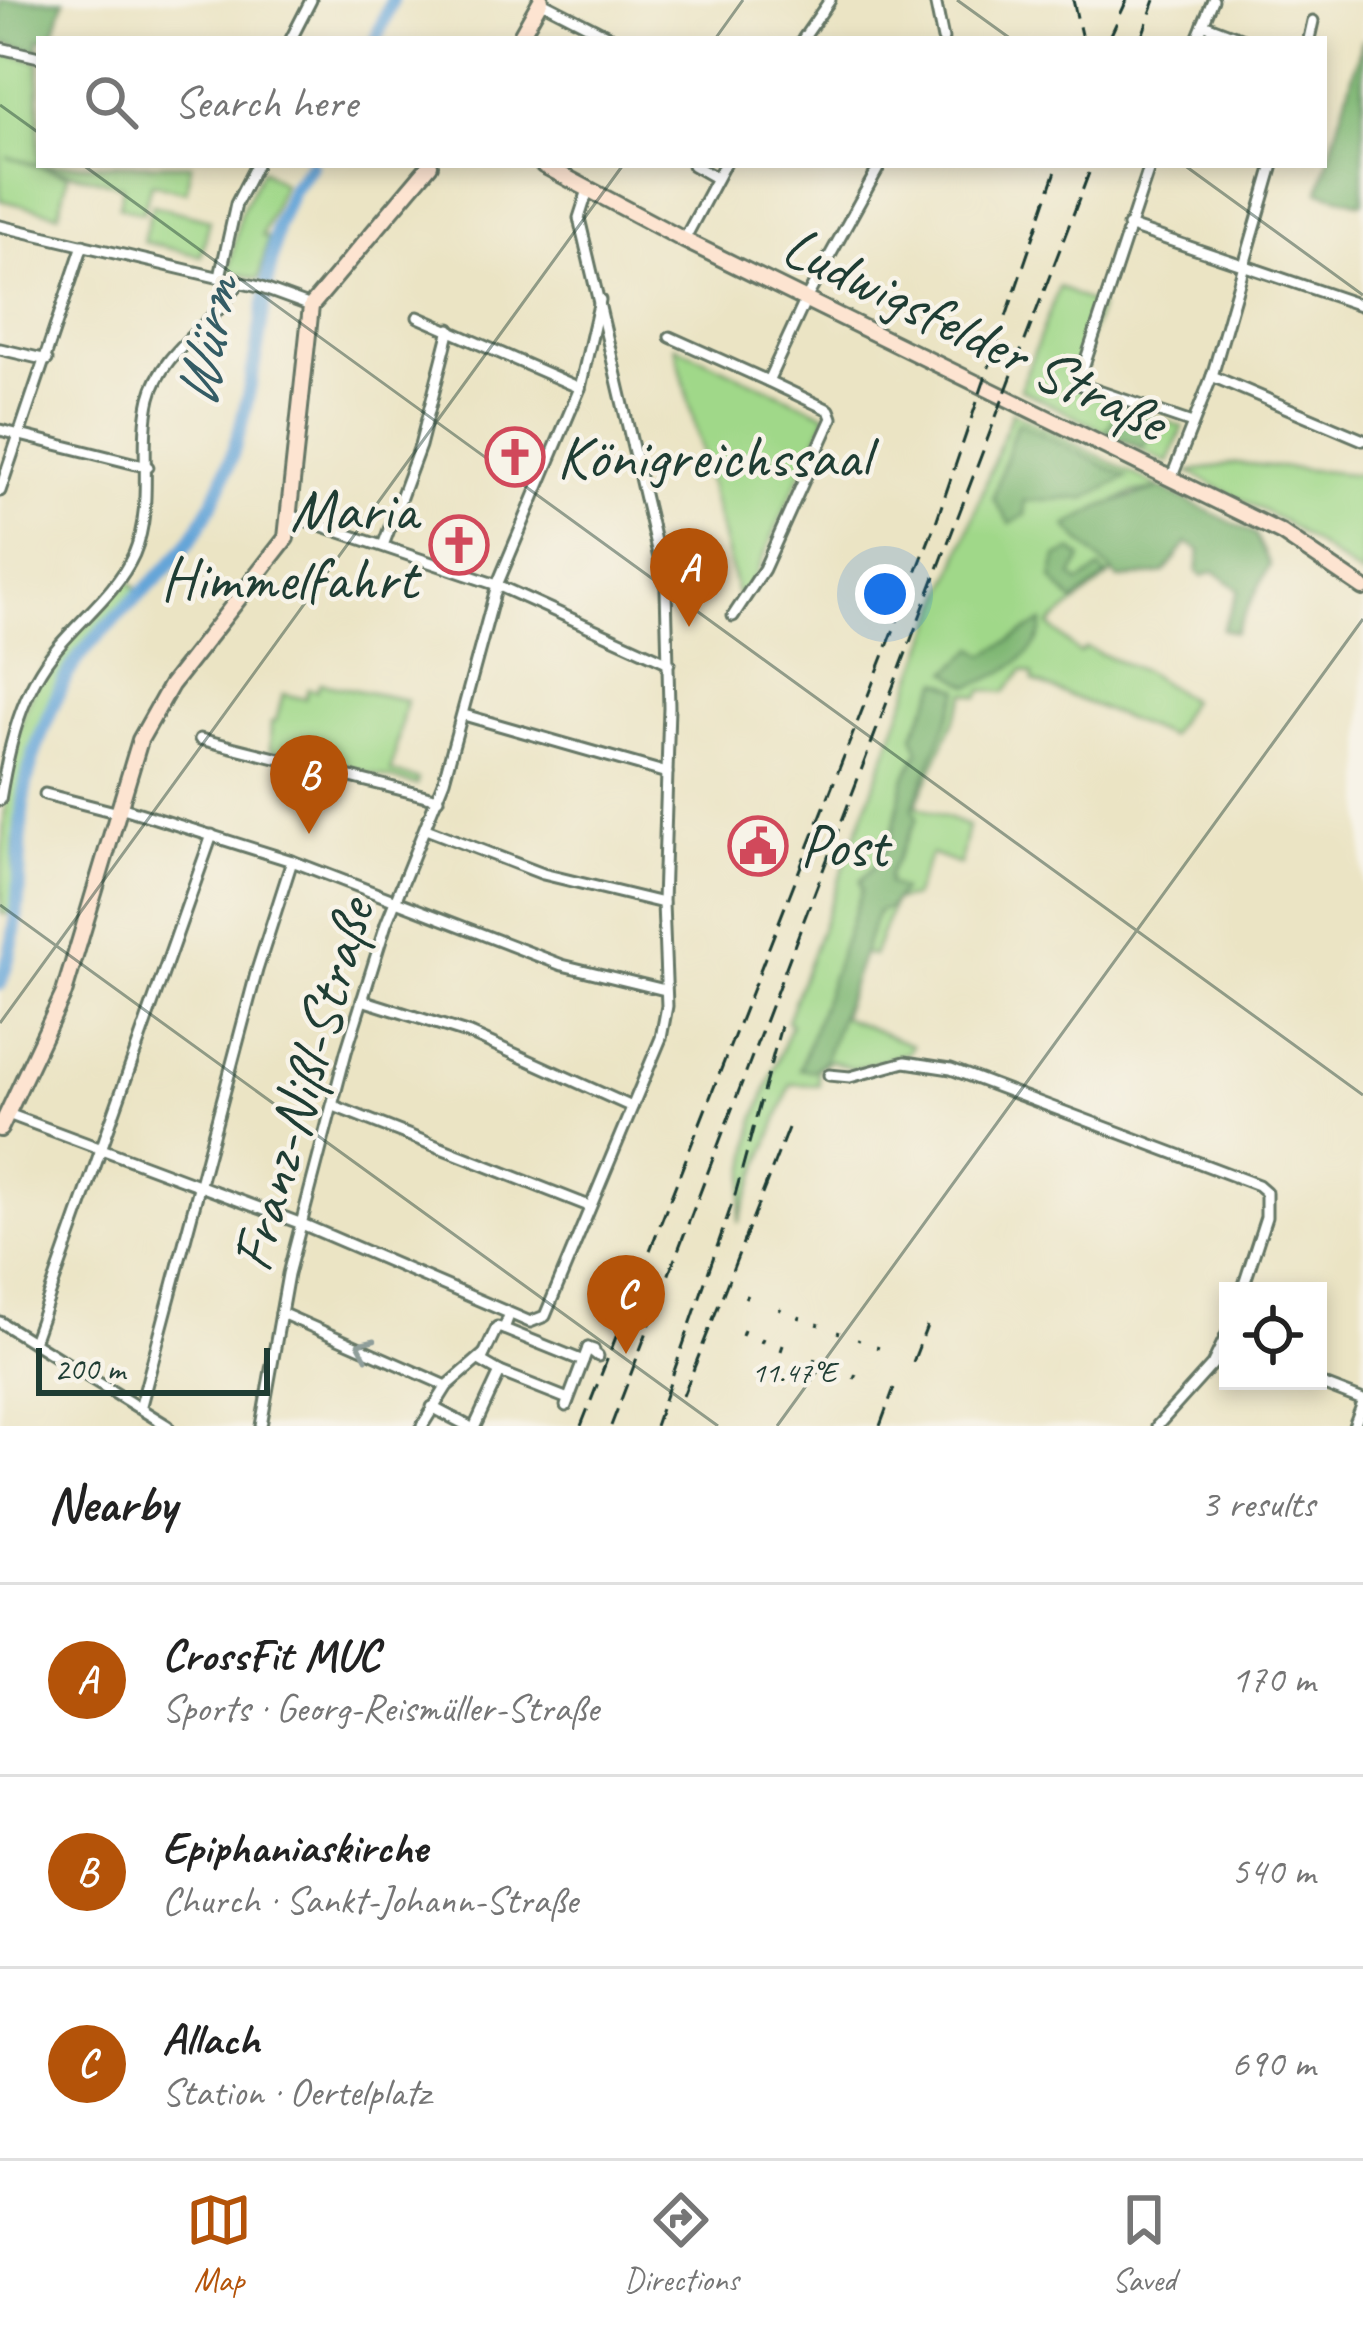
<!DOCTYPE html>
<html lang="en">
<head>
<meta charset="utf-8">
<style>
  :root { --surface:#fff; --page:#f2f2f2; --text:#222; --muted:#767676; --line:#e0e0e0; --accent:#b45309 }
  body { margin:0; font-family:Caveat,sans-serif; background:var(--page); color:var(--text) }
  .controls { position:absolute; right:36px; bottom:36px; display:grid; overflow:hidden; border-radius:0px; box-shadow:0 6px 18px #0003 }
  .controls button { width:108px; height:108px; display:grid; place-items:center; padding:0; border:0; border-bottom:3px solid var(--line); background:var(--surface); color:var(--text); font:60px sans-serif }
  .scale { position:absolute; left:36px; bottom:30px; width:234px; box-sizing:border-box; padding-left:12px; border:6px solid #1f3d34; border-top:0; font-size:33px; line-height:42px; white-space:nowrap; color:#1f3d34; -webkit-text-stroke:9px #f7f3e8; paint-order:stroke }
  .you { position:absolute; left:885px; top:594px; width:42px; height:42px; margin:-30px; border:9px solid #fff; border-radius:50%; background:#1a73e8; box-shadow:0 0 0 18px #1a73e833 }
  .badge { display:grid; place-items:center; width:78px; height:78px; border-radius:50%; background:var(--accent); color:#fff; font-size:39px; font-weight:700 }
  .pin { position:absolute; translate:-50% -99px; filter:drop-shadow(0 3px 6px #0008) }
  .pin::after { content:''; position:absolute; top:63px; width:42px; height:36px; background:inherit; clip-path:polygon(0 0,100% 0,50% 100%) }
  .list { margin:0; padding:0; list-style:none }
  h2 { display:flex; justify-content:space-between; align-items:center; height:156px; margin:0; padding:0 48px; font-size:51px }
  h2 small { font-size:39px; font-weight:400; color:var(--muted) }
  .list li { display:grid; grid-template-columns:78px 1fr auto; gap:36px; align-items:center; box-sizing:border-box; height:192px; padding:0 48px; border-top:3px solid var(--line) }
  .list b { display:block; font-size:45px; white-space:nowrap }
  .list p { margin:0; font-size:39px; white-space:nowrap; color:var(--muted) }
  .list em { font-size:39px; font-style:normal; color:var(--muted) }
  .icon { flex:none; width:66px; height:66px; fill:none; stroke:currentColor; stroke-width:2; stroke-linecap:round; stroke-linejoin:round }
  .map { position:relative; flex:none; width:1363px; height:1426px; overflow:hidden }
  .search { position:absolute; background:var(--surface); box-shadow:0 6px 18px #0003; left:36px; right:36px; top:36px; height:132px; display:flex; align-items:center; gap:30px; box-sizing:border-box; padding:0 42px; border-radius:0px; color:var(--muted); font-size:45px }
  .sheet { height:732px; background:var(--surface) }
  nav { display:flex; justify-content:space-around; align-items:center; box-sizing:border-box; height:168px; border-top:3px solid var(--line); background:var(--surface); font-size:33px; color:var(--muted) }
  nav a { display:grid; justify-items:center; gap:6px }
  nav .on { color:var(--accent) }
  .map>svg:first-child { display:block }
  .green { fill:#a0d889; stroke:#608a5e; stroke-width:3 }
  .forest { fill:#80b875; stroke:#507a54; stroke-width:3 }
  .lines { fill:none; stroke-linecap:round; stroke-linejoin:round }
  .river { stroke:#65a5d8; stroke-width:14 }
  .street-casing { stroke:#676; stroke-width:15 }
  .secondary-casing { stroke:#676; stroke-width:20 }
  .street { stroke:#fff; stroke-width:9 }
  .secondary { stroke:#fde4d1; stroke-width:14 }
  .rail { stroke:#1f3d34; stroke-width:3; stroke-dasharray:18 9; stroke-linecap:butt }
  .oneway { stroke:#8f9e9a }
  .ticks { fill:none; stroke:#1f3d34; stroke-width:3; stroke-opacity:0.45 }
  .labels { text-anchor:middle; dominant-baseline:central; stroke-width:9; stroke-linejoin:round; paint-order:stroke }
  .street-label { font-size:60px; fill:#1f3d34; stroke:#f7f3e8 }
  .poi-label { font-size:60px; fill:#1f3d34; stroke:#f7f3e8; text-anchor:start }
  .water-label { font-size:63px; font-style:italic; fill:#345c65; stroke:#f7f3e8 }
  .ticks-label { font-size:30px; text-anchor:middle; fill:#1f3d34; stroke:#f7f3e8; stroke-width:9; stroke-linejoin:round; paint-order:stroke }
</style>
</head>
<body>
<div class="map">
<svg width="1363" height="1426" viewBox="0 0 1363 1426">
  <rect width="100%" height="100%" fill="#f7f3e8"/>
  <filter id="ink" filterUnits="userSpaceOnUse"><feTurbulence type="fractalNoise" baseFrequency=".00833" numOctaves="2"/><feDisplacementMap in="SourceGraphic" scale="24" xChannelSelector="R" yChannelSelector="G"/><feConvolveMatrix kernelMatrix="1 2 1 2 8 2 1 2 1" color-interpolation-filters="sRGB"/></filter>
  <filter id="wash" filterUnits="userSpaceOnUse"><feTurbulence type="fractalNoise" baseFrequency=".004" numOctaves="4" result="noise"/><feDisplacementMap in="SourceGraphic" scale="48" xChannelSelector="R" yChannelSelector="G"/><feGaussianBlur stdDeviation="2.7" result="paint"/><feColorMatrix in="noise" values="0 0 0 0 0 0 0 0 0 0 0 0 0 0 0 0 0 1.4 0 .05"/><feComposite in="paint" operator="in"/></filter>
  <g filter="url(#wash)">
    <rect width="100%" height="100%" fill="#ebe4c4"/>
    <g class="green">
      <polygon points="0,52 39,61 39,165 191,165 186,192 151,183 143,213 119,207 123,186 7,157 68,175 59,214 0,200"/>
      <polygon points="262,170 283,184 262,236 268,238 259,279 229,271 240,214"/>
      <polygon points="152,205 210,220 201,256 143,242"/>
      <polygon points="1059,287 1100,307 1074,380 1079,389 1183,427 1168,463 1020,389"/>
      <polygon points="675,346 827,415 747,594 739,602"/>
      <polygon points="1012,412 1161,488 1132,493 1067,527 1113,573 1049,625 1079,653 1086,648 1146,672 1190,700 1169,736 1033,681 1033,674 1023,670 1005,692 983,690 979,697 966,693 916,806 968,826 960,865 931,854 913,897 894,901 873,956 861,953 842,1017 912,1045 909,1052 854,1069 830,1060 817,1070 819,1085 791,1084 738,1223 755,1120 791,1024 787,1021"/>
      <polygon points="1236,463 1363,475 1363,577 1283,521 1189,472"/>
      <path d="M128,580L141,592C44,660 0,799 17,913L2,914C0,838 5,714 55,653C77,627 104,604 128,580Z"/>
      <polygon points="320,683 406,700 391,772 418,779 417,785 270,750 271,722 276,721 283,694 305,699 308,689 317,691"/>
    </g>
    <g class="forest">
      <polygon points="0,0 64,0 52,39 39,39 39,51 0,42"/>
      <polygon points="1363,39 1363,201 1361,203 1319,191"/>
      <polygon points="1121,407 1157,426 1142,448 1105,433"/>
      <polygon points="1017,422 1127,477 1086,498 1024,501 1025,515 1010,524 993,498"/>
      <polygon points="1161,488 1255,534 1270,565 1235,633 1222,629 1239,590 1214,571 1203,576 1197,572 1200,550 1187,543 1164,573 1119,579 1066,526 1102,506"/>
      <polygon points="1072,550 1082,558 1072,576 1079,583 1100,569 1107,576 1073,602 1052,579 1057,557"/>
      <path d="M1042,622C1044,653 997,678 970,686L948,672L975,648L985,655Z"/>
      <path d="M939,681L960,689L913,807L917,819L889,874V884L902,890L889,908L878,911L825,1060L813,1071L800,1069L862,890L860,881C897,849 894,819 905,777C907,769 916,759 919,751L913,735Z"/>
    </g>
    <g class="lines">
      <g class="river">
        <polyline points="376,39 392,0"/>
        <path d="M0,984C27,912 15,868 24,795C29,762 46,722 59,691C87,627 159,590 196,532C254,441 257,327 278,224L292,190L311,165"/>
      </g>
    </g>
  </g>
  <g filter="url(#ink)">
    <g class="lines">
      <g class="street-casing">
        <g id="street">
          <polyline points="935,0 943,39"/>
          <polyline points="540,1 614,39"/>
          <polyline points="1203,24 1243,39"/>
          <polyline points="291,39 311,0"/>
          <polyline points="803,39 830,0"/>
          <polyline points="1197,39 1213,0"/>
          <polyline points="1309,39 1313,21"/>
          <polyline points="0,48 39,57"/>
          <polyline points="693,165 716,178"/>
          <polyline points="1150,165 1078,384 1192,423"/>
          <polyline points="0,226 259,287 311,306"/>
          <polyline points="1128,226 1363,306"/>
          <polyline points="684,240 724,165"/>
          <polyline points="220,277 236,204 256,165"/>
          <polyline points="418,317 580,388"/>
          <polyline points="670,337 768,381"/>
          <polyline points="0,349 47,360"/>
          <polyline points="1212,376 1363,440"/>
          <polyline points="0,430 148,467"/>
          <polyline points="1171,479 1212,376 1273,165"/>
          <polyline points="0,491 83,245"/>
          <polyline points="290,515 497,585 669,663"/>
          <polyline points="384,543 420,446 450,329"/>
          <polyline points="733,616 764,569 832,418 829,410 768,381 806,299 880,165"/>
          <polyline points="464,715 667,773"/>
          <polyline points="200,739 438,799"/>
          <polyline points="45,794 115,812"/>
          <path d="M0,800C9,745 21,690 58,647C84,616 117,591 134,554C155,504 138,449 150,398C162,349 216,324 239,282"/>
          <polyline points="120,807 292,861 562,965 665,990"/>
          <polyline points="426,829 543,874 663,903"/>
          <polyline points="362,1000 473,1035 632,1107"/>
          <polyline points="829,1075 850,1077 905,1062 951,1069 1258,1185 1266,1192 1266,1217 1242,1291"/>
          <polyline points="334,1106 589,1206"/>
          <polyline points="8,1114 302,1224 530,1322 545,1316 661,1038 667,1006 663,903 669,707 666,588 579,218 588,190"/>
          <polyline points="281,1313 447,1386"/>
          <polyline points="0,1322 168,1426"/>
          <polyline points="504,1329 583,1361"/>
          <polyline points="33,1342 212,835"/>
          <polyline points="594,1350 588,1348 598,1356"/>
          <polyline points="500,1372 481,1361 497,1327 504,1329 508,1318"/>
          <polyline points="1314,1381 1363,1400"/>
          <polyline points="141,1405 257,970 292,861"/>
          <polyline points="566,1406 588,1348"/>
          <polyline points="432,1407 468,1426"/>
          <polyline points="261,1426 288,1274 346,1052 386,924 444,780 497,585 580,388 600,300"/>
          <polyline points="422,1426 447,1386 484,1354"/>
          <polyline points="475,1426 500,1372 568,1399"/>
          <polyline points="1157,1426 1212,1365 1228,1332"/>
          <polyline points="1354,1426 1363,1403"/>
        </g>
      </g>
      <g class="secondary-casing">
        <g id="secondary">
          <polyline points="519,39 541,0"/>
          <polyline points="543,165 684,240 1282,533 1363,588"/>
          <polyline points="0,1129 64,993 140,740 171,685 286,538 311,306 430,165"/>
        </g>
      </g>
      <use href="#street" class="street"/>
      <use href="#secondary" class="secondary"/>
      <g class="rail">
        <polyline points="1073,0 1082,39"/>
        <polyline points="1109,39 1127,0"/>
        <polyline points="1141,39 1155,0"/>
        <polyline points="745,1298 747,1295"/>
        <polyline points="779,1311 781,1308"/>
        <polyline points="799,1319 800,1316"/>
        <polyline points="818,1326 819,1323"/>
        <polyline points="838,1334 839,1331"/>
        <polyline points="742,1336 744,1330"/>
        <polyline points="858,1341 859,1339"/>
        <polyline points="761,1343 763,1338"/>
        <polyline points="877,1349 878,1346"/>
        <polyline points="781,1351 783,1345"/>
        <polyline points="913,1362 927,1326"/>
        <polyline points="813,1364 815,1358"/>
        <polyline points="837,1373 839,1367"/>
        <polyline points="854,1379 856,1374"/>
        <polyline points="683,1396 788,1128"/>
        <polyline points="581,1426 936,522 1058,165"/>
        <polyline points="611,1426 1092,165"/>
        <polyline points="655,1426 735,1195 781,1026"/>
        <polyline points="880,1426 894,1388"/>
      </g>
    </g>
    <defs><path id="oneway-chevron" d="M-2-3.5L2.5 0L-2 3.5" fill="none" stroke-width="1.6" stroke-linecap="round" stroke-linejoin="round" transform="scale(3)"/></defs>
    <use class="oneway" href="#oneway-chevron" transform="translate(365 1347) rotate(-156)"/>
  </g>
  <path class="ticks" d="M957,0L1011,39M715,39L743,0M0,105L39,133M83,165L1363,1095M1184,165L1363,295M0,905L718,1426M0,1023L623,165M777,1426L1363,619"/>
  <defs>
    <g id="church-ring" transform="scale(3)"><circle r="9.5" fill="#f7f3e8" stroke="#d1495b" stroke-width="1.5"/><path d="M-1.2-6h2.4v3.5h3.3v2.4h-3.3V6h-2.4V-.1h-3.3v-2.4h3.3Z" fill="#d1495b"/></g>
    <g id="civic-ring" transform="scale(3)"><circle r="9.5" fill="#f7f3e8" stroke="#d1495b" stroke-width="1.5"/><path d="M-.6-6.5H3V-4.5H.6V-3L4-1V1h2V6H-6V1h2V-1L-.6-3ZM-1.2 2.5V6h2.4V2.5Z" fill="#d1495b"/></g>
  </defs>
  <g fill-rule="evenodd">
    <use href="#church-ring" x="515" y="457"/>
    <use href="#church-ring" x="459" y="545"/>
    <use href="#civic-ring" x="758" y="846"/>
  </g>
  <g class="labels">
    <g class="street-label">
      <text transform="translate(975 333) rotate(26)">Ludwigsfelder Straße</text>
      <text transform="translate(302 1085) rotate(-74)">Franz-Nißl-Straße</text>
    </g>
    <g class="poi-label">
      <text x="557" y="457">Königreichssaal</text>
      <text x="417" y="510" text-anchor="end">Maria<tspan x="417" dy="69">Himmelfahrt</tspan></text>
      <text x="800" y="846">Post</text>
    </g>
    <g class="water-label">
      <text transform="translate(206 343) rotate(-79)">Würm</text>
    </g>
  </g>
  <g class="ticks-label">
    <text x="794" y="1382">11.47°E</text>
  </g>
</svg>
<div class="controls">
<button><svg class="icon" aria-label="locate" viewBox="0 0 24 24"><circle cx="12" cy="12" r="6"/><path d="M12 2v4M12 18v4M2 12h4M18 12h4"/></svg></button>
</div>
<div class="scale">200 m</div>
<div class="you"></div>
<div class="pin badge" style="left:689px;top:627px">A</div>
<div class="pin badge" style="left:309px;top:834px">B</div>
<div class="pin badge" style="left:626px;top:1354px">C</div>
<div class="search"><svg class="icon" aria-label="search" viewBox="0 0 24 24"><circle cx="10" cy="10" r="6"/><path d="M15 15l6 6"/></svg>Search here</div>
</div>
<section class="sheet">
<h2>Nearby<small>3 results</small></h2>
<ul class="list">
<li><span class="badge">A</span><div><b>CrossFit MUC</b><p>Sports · Georg-Reismüller-Straße</p></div><em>170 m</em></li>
<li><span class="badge">B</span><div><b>Epiphaniaskirche</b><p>Church · Sankt-Johann-Straße</p></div><em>540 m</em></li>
<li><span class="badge">C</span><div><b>Allach</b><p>Station · Oertelplatz</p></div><em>690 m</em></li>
</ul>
</section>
<nav>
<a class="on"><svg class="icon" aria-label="map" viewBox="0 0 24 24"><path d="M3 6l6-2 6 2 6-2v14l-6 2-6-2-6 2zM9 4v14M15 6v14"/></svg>Map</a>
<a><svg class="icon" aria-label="directions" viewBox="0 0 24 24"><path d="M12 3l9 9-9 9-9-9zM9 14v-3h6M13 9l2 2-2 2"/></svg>Directions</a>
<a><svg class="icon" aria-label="saved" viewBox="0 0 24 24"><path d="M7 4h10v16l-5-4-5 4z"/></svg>Saved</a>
</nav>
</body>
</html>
